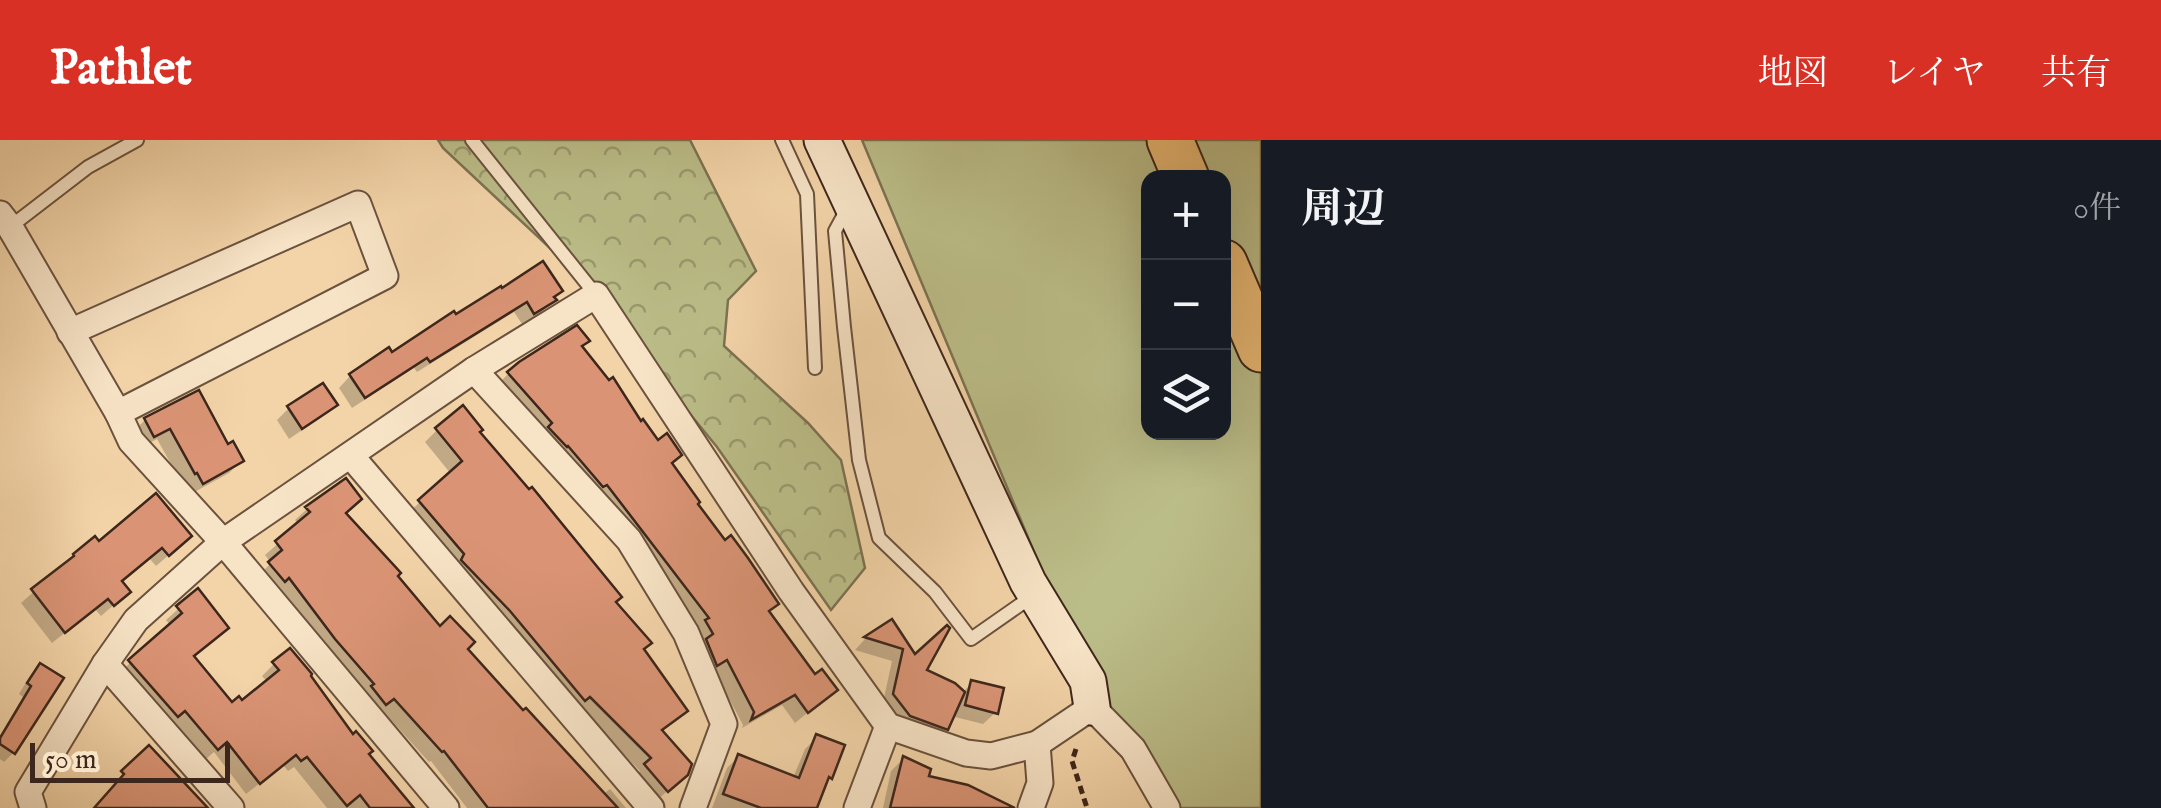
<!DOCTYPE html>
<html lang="ja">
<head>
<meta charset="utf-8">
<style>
  :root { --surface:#171b24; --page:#20242c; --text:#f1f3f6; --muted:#9ea1a6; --line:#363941; --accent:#d93025 }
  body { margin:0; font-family:"IM FELL English","Noto Serif JP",serif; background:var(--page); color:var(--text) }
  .controls { position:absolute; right:30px; top:30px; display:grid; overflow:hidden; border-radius:20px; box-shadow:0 10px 40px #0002 }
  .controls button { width:90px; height:90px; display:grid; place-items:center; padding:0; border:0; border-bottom:2px solid var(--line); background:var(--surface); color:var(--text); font:50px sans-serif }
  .scale { position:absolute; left:30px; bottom:25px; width:200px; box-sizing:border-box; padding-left:10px; border:5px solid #3d261b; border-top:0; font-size:28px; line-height:35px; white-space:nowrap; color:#3d261b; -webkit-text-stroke:8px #f7e3c6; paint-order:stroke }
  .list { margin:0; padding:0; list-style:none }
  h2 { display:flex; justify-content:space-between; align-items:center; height:130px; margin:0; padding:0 40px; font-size:42px }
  h2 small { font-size:32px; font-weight:400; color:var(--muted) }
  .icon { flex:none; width:55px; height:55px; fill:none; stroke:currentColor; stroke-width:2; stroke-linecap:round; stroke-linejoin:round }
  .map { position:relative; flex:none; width:1261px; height:668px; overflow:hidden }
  header { display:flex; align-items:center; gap:60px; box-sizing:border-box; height:140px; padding:0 50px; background:var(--accent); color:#fff }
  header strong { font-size:48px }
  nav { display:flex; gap:55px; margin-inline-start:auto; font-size:35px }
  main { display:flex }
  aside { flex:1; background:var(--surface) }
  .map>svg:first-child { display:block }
  .green { fill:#bbbd88; stroke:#7c7252; stroke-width:2.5; fill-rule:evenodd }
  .forest { fill:url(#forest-crowns); stroke:#7c7252; stroke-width:2.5 }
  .shadow { fill:#0003 }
  .building { fill:#da9475; stroke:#3d261b; stroke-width:2.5 }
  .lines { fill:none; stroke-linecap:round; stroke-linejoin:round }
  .lane-casing { stroke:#6a523e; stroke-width:16 }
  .street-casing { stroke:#6a523e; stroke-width:29 }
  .secondary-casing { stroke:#3d261b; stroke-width:39 }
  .highway-casing { stroke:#3d261b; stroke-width:49 }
  .path { stroke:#3d261b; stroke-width:5; stroke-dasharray:8 5; stroke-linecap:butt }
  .lane { stroke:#f7e3c6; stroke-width:12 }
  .street { stroke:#f7e3c6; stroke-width:25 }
  .secondary { stroke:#f7e3c6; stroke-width:35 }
  .highway { stroke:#eaba74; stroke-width:45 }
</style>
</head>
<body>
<header>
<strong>Pathlet</strong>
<nav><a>地図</a><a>レイヤ</a><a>共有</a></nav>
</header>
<main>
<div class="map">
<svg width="1261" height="668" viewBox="0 0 1261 668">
  <defs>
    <pattern id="forest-crowns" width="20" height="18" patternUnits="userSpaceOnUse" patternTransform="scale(2.5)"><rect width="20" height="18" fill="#bbbd88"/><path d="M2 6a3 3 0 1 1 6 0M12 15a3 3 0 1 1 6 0" fill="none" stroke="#99996e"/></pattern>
  </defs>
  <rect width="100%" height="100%" fill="#f3d4a8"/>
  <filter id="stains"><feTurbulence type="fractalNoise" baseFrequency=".002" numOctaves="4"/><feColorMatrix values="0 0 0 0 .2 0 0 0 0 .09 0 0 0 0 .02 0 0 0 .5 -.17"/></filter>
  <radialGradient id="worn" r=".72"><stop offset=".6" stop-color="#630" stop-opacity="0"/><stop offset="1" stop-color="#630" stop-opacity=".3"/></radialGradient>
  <path class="green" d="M862,0H1261V668H1163L1088,541ZM1148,38H1224V292H1148Z"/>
  <polygon class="forest" points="438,0 690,0 756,131 728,160 724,206 808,283 841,320 865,428 831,470 717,307 567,124 443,8"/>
  <g class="shadow">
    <polygon points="500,150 553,160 542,172 522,184 514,172 417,232 414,228 352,268 339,248 350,236 391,216"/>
    <polygon points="579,207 670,324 767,472 814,538 835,550 795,583 782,565 742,588 743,585 714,530 497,245 509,233"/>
    <polygon points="335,264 323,276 289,299 277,280 289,268"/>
    <polygon points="145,280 227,307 241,321 229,333 191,354 182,344 157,299 142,307 133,292"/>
    <polygon points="437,290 477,292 613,463 642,510 684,571 660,591 673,646 655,662 634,637 640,631 577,567 408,373 451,334 425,302"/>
    <polygon points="307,369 343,374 440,489 464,509 602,655 610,649 626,668 467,668 431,621 429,622 381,569 373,575 258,436 271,423 265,415 299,385 295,380"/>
    <polygon points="98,404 177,408 156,426 149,418 120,442 116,463 101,476 95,469 52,503 21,463 74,416"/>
    <polygon points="197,452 192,517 232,565 242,564 268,543 262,536 274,524 366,615 411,668 327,668 294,627 288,631 283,625 246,654 214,612 205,620 118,534 171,486 166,480"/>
    <polygon points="891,482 923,531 962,553 972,543 996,572 983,584 951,576 946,588 934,600 882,567 892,521 855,510 865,499"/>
    <polygon points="40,526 14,612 4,622 0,619 0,596 23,557 19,554 30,536"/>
    <polygon points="817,597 830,637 823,644 814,668 712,668 727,628 739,616 793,638 805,609"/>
    <polygon points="903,619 926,638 978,668 883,668 891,631"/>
  </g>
  <g class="building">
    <polygon points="543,121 563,151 554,157 557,160 534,174 527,162 430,222 427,218 365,258 349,234 389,207 392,212 454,171 456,174 501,146 502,148"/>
    <polygon points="577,185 590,201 582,206 609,240 613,237 641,281 643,279 658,300 667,293 682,315 672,323 700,362 698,364 725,400 731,395 748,418 779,464 769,471 815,534 822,529 838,550 808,573 795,555 751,580 754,572 727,520 717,526 706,499 713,494 705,480 709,478 607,345 603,347 568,306 567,307 548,287 552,283 507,232 519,222"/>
    <polygon points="323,243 338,265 302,289 287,266"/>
    <polygon points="199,250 228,304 233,301 244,321 203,344 197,333 195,334 170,289 154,297 144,278"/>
    <polygon points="463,265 483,290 480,292 529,349 532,347 622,457 616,462 652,503 644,509 688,571 662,590 692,624 688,635 668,652 644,624 651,618 590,557 585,561 510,471 461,420 464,414 418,360 462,321 435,288"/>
    <polygon points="346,338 362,359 346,373 401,433 398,436 440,486 450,476 475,502 468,509 523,570 526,568 618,668 488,668 444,611 442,612 394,559 386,565 371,546 374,544 335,499 289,438 285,442 268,422 282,410 275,401 310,372 305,367"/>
    <polygon points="156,353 192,396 169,416 162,408 122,441 131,452 114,466 108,459 65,493 31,449 74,416 73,414 95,396 99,401"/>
    <polygon points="198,448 229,488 194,516 232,562 239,556 242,560 279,530 272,522 290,508 312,534 311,536 353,594 356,591 373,611 369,614 414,668 370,668 360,655 347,666 307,617 301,621 296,615 260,644 227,602 218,610 185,571 178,577 128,520 182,473 176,466"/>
    <polygon points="892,479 915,514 947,485 950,488 927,530 955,543 965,552 948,590 910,576 893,554 903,509 864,497"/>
    <polygon points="40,523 64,538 15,614 0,604 0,598 31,546 27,543"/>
    <polygon points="971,540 1004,548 998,574 965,565"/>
    <polygon points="816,594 845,605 832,639 829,637 817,668 761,668 723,654 738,614 799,638"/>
    <polygon points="149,605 208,668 94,668 124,634 121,631"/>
    <polygon points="903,616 931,629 929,636 968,645 1015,668 890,668"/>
  </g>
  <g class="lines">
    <g class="lane-casing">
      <g id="lane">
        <polyline points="472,0 596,155"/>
        <polyline points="782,0 807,54 815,228"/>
        <polyline points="847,69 835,91 844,187 859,320 879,398 935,452 971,499 1034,455"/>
        <polyline points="10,87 88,27 137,0"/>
      </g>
    </g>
    <g class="street-casing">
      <g id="street">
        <polyline points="0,74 10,87 118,273 131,301 223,402 446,668"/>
        <polyline points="70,192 358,64 385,136 118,273"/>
        <polyline points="474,230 629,400 686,493 724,584 693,668"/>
        <polyline points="351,316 651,668"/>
        <polyline points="105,524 231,668"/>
        <polyline points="33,668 28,652 105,524 136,480 223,402 474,230 596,155 791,451 888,586 966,613 991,616 1037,604 1092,567 1133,609 1167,668"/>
        <polyline points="857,668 888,586"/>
        <polyline points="1031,668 1040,643 1037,604"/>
      </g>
    </g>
    <g class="secondary-casing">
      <polyline id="secondary" points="822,0 1028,442 1088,541 1092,567"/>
    </g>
    <g class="highway-casing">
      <g id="highway">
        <polyline points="1170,0 1186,38"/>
        <polyline points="1224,123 1261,209"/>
      </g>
    </g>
    <polyline class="path" points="1076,609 1072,621 1087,668"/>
    <use href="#lane" class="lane"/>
    <use href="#street" class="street"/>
    <use href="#secondary" class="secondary"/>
    <use href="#highway" class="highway"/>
  </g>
  <rect width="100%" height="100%" filter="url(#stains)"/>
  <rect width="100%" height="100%" fill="url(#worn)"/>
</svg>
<div class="controls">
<button>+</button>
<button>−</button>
<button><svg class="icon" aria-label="layers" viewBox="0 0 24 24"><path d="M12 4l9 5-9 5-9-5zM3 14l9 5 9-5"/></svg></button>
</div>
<div class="scale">50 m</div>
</div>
<aside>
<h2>周辺<small>0件</small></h2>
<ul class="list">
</ul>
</aside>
</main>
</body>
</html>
